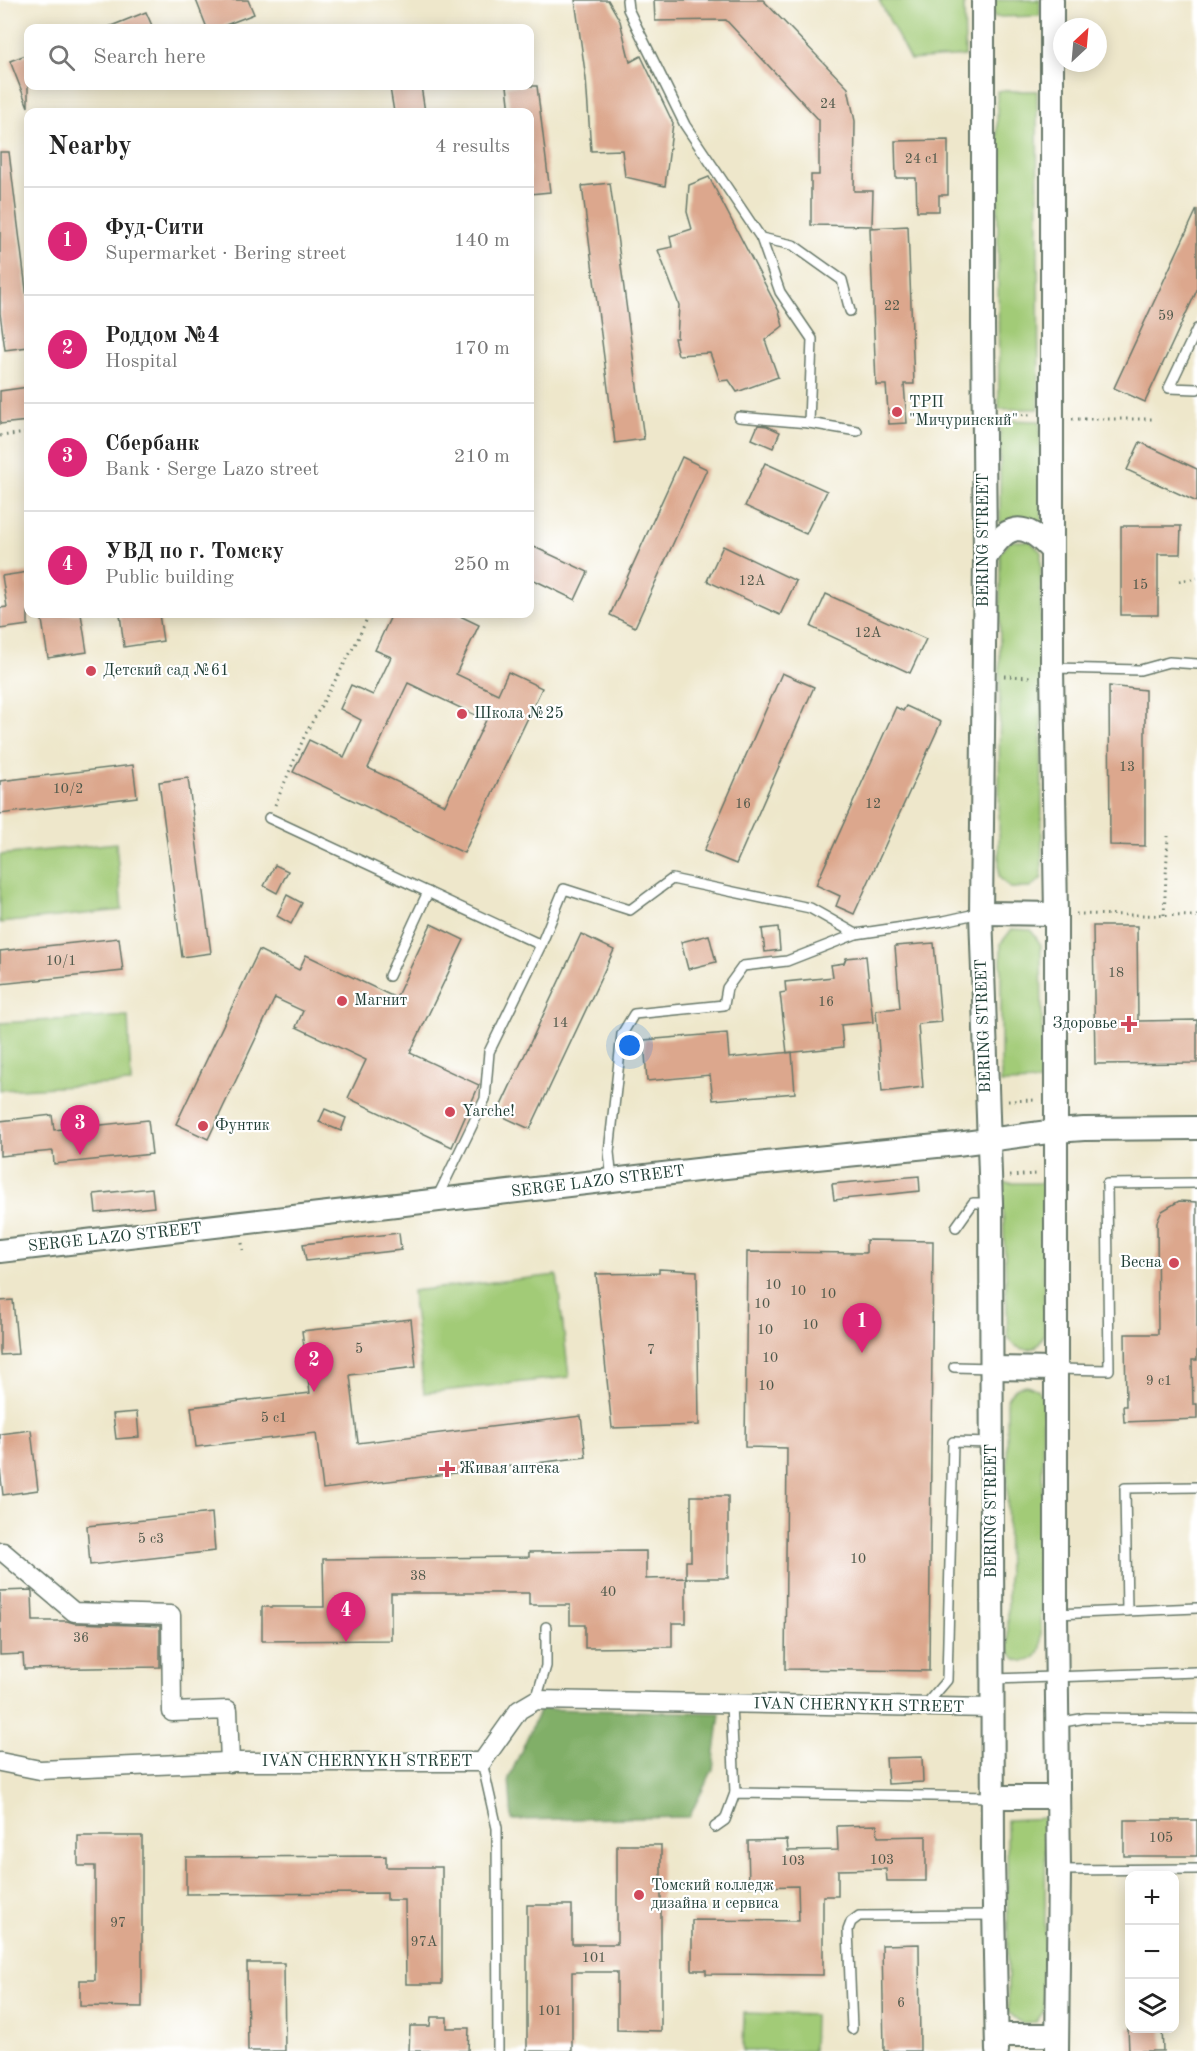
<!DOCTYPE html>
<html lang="en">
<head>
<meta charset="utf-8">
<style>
  :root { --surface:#fff; --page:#f2f2f2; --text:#222; --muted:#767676; --line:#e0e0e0; --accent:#db2777 }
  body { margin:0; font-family:"Old Standard TT",serif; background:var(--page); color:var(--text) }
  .controls { position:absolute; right:18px; bottom:18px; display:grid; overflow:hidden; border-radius:12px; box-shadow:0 3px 15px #0003 }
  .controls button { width:54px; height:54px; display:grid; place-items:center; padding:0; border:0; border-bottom:2px solid var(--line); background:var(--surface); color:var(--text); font:30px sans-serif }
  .compass { position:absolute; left:1053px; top:18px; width:54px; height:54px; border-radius:50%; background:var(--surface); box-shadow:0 3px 15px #0003; rotate:26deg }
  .you { position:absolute; left:630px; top:1046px; width:21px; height:21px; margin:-15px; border:4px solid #fff; border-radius:50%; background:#1a73e8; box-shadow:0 0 0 9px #1a73e833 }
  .badge { display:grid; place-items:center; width:39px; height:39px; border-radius:50%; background:var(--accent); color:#fff; font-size:20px; font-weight:700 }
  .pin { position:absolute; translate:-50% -50px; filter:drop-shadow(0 2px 3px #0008) }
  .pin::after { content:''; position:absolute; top:32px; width:21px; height:18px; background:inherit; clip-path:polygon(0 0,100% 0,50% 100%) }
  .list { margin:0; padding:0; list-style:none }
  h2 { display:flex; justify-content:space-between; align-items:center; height:78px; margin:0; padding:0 24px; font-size:26px }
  h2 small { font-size:20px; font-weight:400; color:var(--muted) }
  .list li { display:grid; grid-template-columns:39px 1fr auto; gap:18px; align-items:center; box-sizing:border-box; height:108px; padding:0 24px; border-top:2px solid var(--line) }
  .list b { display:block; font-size:22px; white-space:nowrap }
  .list p { margin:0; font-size:20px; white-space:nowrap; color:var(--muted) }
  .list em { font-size:20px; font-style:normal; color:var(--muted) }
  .icon { flex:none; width:33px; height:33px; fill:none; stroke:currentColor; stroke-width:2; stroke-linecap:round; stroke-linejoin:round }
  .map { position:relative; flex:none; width:1197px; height:2051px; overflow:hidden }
  .search { position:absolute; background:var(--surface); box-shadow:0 3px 15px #0003; left:24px; top:24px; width:510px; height:66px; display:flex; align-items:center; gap:15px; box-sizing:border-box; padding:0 21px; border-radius:12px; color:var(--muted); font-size:22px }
  .panel { position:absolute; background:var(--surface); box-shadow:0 3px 15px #0003; left:24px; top:108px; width:510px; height:510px; border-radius:12px }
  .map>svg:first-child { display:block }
  .green { fill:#a2cb77; stroke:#608456; stroke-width:1.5 }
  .forest { fill:#81af68; stroke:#50764e; stroke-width:1.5 }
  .building { fill:#dca78d; fill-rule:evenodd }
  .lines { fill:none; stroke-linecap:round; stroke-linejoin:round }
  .service-casing { stroke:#677869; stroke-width:12 }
  .minor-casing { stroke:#677869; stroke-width:21 }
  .tertiary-casing { stroke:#677869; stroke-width:26 }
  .path { stroke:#677869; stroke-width:3; stroke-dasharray:1.5 4.5; stroke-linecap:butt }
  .service { stroke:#fff; stroke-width:9 }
  .minor { stroke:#fff; stroke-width:18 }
  .tertiary { stroke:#fff; stroke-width:22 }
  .poi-dot { fill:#d1495b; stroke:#fff; stroke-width:2 }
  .labels { text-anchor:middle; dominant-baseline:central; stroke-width:4.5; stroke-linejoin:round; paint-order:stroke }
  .number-label { font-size:14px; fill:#4e584a }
  .poi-label { font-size:16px; fill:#1f3d34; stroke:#fff; text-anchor:start }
  .street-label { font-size:16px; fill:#1f3d34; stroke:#fff }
</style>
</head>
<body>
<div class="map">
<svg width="1197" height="2051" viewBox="0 0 1197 2051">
  <rect width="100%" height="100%" fill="#fff"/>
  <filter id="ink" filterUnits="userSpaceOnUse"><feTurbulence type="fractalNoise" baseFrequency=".0167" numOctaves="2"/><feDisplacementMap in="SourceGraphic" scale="12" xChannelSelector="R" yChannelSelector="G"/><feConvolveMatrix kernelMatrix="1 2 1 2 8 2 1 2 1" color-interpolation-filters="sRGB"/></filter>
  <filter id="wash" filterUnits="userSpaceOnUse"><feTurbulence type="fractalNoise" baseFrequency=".008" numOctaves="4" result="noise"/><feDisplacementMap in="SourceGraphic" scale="24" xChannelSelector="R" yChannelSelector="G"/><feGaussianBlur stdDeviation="1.35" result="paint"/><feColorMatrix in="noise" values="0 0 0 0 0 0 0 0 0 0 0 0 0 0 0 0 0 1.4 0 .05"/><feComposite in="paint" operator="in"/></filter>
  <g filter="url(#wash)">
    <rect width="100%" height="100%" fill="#eee7cb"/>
    <g class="green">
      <polygon points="879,0 964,0 965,56 910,60"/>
      <polygon points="994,0 1040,0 1040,16 994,17"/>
      <polygon points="997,91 1037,91 1039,409 999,409"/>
      <polygon points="1000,420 1040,421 1042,522 1000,523"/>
      <polygon points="1011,541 1030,541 1041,552 1042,878 1030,888 1010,888 999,877 1000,553"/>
      <polygon points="116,843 122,910 0,923 0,855"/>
      <polygon points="1012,929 1031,930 1041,945 1043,1082 1001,1083 1001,943"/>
      <polygon points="128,1016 131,1083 0,1090 0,1023"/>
      <path d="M1002,1183H1043L1044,1333C1040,1353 1018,1355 1008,1337Z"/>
      <polygon points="557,1275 569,1377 424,1393 412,1291"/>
      <path d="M1027,1385L1038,1390L1043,1400L1041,1648C1034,1667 1011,1665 1008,1645L1007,1400C1011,1390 1017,1386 1027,1385Z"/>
      <polygon points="1046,1818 1044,2011 1036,2022 1021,2023 1008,2012 1007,1820"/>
      <polygon points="744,2013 814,2015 813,2051 743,2051"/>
    </g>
    <polygon class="forest" points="540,1709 720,1713 713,1769 689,1817 512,1820 509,1778"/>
    <g id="blocks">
      <g class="building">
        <polygon points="196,0 248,0 254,14 218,28 207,28"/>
        <polygon points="575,0 608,0 620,21 630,62 641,56 673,123 665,186 625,177 622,150 591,151 586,79"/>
        <polygon points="654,0 763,0 848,88 855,121 854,191 873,191 872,226 811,225 811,175 819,175 819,120 726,20 655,21"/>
        <polygon points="146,12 153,28 106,28"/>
        <polygon points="28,54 28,107 10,61"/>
        <polygon points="407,86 421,86 425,112 394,112 390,88"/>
        <polygon points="507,86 537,86 550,192 530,194 530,112 510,112"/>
        <polygon points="948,140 948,195 939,195 939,211 917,211 916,178 896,178 895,141"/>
        <polygon points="0,152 9,152 28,306 28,347 5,350 0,313"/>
        <polygon points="709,177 779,311 783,326 765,340 778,377 737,392 729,380 720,381 710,353 678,355 674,338 677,338 679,305 658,250 672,247 670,236 692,229 687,212 689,185"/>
        <polygon points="610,183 644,439 615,443 582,186"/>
        <polygon points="1197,209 1197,290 1145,402 1114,388"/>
        <polygon points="908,226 914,384 904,384 907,423 889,424 886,385 876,385 870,228"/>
        <polygon points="28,387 28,421 0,424 0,391"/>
        <polygon points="758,425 767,426 780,432 773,448 752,439"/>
        <polygon points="1140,442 1197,469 1197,502 1127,470"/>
        <polygon points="682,457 707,469 635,627 610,615"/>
        <polygon points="765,463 827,491 806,534 745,506"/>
        <polygon points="1121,526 1181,526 1180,554 1158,554 1158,615 1121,615"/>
        <polygon points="530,545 588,572 575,600 530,578"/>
        <polygon points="723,546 796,581 780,615 707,581"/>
        <polygon points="28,572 28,625 0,629 0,608 7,607 2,576"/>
        <polygon points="826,594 926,639 910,673 811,627"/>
        <polygon points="41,614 81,614 87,652 48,658"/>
        <polygon points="120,614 159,614 163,641 124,647"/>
        <path d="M392,614H456L479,625L456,674L498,694L508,672L542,688L464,853L293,772L309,740L344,757L361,720L340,709L351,685L373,695L391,657L375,650ZM408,683L486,720L445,805L368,768Z"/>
        <polygon points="782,673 814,687 736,864 704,851"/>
        <polygon points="1109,686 1145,690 1145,846 1110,845"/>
        <polygon points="906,706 941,722 854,914 836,906 840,896 816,885 896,707 903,711"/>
        <polygon points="133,765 137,797 0,814 0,781"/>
        <polygon points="188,778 211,953 182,957 159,782"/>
        <polygon points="275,865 288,871 277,893 264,886"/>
        <polygon points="287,895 302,903 291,924 277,916"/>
        <polygon points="431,924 464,940 410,1053 479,1085 452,1147 348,1098 366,1060 296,1027 303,1011 275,998 208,1139 176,1124 259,950 299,970 306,955 396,998"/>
        <polygon points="1093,926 1137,926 1138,1021 1197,1020 1197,1063 1095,1064"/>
        <polygon points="778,927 780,950 765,952 762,929"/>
        <polygon points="581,934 614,950 530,1129 497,1114"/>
        <polygon points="709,935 716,962 688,969 681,942"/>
        <polygon points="119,938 123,971 0,984 0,951"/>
        <polygon points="934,943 941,1022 918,1024 923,1087 882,1092 876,1010 900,1008 895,946"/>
        <polygon points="866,956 873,1022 841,1025 843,1047 787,1053 780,993 786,992 785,982 833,977 831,965 844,963 846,958"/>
        <polygon points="727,1033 729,1058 792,1052 795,1093 713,1100 710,1075 647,1081 644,1040"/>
        <polygon points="325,1109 346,1118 341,1131 319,1122"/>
        <polygon points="52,1115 54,1130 148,1120 152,1154 54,1164 53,1151 0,1156 0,1121"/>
        <polygon points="919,1176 920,1191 834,1200 832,1184"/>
        <polygon points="152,1188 154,1207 96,1213 94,1194"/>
        <polygon points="1179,1201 1197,1202 1197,1360 1192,1360 1193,1404 1197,1404 1197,1419 1124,1422 1123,1406 1126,1406 1125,1334 1158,1334 1157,1222 1162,1211"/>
        <polygon points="399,1233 401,1250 306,1261 303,1244"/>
        <polygon points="866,1240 933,1241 929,1671 785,1669 787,1448 745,1447 747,1252 866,1253"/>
        <polygon points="659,1269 697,1271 699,1425 612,1428 596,1274 659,1273"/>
        <polygon points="13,1300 18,1354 0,1355 0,1301"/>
        <polygon points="411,1319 416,1367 350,1375 358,1443 581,1416 586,1457 323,1489 316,1433 196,1447 191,1407 310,1393 302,1331"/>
        <polygon points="137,1412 139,1437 116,1439 113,1414"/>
        <polygon points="31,1430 38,1490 3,1495 0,1469 0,1434"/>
        <polygon points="691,1496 728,1496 728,1578 686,1578 686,1561 691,1561"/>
        <polygon points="212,1513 215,1551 90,1565 87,1526"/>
        <polygon points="646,1551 646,1579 686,1578 686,1623 672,1623 672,1647 585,1648 585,1625 570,1625 570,1605 529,1605 529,1593 391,1593 391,1640 262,1641 262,1607 324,1607 323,1559 529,1557 529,1552"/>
        <polygon points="31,1590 32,1592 33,1621 67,1621 74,1623 160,1626 160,1667 24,1669 23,1654 0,1655 0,1591"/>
        <polygon points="922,1757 923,1782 888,1784 886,1758"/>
        <rect x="1124" y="1820" width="73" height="36"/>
        <polygon points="877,1825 878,1837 926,1836 926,1881 887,1881 886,1869 838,1870 838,1896 823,1896 823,1975 706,1974 706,1970 692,1970 692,1920 799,1921 798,1886 749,1887 748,1841 787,1840 788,1851 838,1850 837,1826"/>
        <polygon points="78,1836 142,1836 142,2007 80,2006 80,1980 95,1980 95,1866 78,1866"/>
        <polygon points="617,1845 661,1845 661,2031 617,2030 617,1972 572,1972 572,2051 527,2051 527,1905 572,1905 572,1944 617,1944"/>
        <polygon points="386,1856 386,1867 442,1867 442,1984 406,1984 405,1900 387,1900 387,1893 186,1894 186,1857"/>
        <polygon points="919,1944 920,2051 884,2051 882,1945"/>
        <polygon points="247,1963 284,1963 285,2051 248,2051"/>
        <polygon points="431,2017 447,2017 447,2028 469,2028 468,2051 409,2051 410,2026 430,2026"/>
        <polygon points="1128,2028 1162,2028 1163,2051 1129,2051"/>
      </g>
    </g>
  </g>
  <g filter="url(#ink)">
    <use href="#blocks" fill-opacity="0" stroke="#677869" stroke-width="1.5"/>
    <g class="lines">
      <g class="service-casing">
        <g id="service">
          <polyline points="627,0 628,9 685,125 761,238 793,245 842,280 850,311"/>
          <polyline points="761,238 780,292 812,339 809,423"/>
          <polyline points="1197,329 1169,388 1197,389"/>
          <polyline points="739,417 809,423 857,431"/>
          <polyline points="1054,668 1140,670 1169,662 1197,664"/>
          <polyline points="269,818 541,945 489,1052 485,1099 437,1198"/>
          <polyline points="541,945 564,889 630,910 672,879 810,908 856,934"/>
          <polyline points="389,976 428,892"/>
          <polyline points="612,1181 609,1152 622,1034 634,1014 724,1005 727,988 743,966 787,961 856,934 944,921 980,913"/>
          <polyline points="956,1227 973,1203 991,1203"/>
          <polyline points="954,1367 992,1368"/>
          <polyline points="1056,1369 1109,1370 1107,1184 1197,1183"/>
          <polyline points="1127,1611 1125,1488 1197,1487"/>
          <polyline points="1056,1614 1197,1608"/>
          <polyline points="993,1679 1197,1672"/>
          <polyline points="536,1700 546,1666 546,1627"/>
          <polyline points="731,1704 735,1793"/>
          <polyline points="924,1707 947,1680 953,1442 992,1443"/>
          <polyline points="1057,1723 1086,1718 1197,1719"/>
          <polyline points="482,1762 497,1828 498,2051"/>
          <polyline points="715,1827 725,1820 735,1793 993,1797"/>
          <polyline points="1059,1870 1197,1869"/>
          <polyline points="852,2029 848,1930 851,1922 859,1916 993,1915"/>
        </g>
      </g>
      <g class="minor-casing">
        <g id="minor">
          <polyline points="0,1552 3,1552 74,1612 171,1615 172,1712 228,1710 230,1763"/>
          <polyline points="0,1762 40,1770 227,1762 482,1762 519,1710 536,1700 993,1708"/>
        </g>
      </g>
      <g class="tertiary-casing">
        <g id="tertiary">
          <polyline points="983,0 983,324 985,559 981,913 991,1203 993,1859 997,2051"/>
          <polyline points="1052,0 1052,668 1056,914 1056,1614 1059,1870 1057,2051"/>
          <path d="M985,559C1006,524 1023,518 1052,551"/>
          <polyline points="981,913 1056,914"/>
          <polyline points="0,1251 706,1169 957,1144 1056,1131 1084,1129 1197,1128"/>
          <polyline points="992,1368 1056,1369"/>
          <polyline points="993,1797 1058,1797"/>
          <polyline points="997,2035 1057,2035"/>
        </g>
      </g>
      <g class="path">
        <polyline points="1004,414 1033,415"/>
        <polyline points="1072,419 1154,419"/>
        <polyline points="0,436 28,433"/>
        <polyline points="1179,581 1197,578"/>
        <polyline points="1004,676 1033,677"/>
        <polyline points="275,805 305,735 357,641 369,614"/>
        <polyline points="1076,914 1197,916"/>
        <polyline points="1164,915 1168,836"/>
        <polyline points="1008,1101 1036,1100"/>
        <polyline points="1010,1176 1036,1174"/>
        <polyline points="242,1243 243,1250"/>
      </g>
      <use href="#service" class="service"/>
      <use href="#minor" class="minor"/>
      <use href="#tertiary" class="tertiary"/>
    </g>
  </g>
  <g class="poi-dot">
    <circle cx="897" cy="412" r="6"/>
    <circle cx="91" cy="671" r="6"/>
    <circle cx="462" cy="714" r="6"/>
    <circle cx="342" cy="1001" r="6"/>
    <path d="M1126 1015h6v6h6v6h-6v6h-6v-6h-6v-6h6z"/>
    <circle cx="450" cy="1112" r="6"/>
    <circle cx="203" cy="1126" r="6"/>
    <circle cx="1174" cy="1263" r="6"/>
    <path d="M444 1460h6v6h6v6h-6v6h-6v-6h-6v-6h6z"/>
    <circle cx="639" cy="1895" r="6"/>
  </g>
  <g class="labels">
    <g class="number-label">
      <text x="828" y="104">24</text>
      <text x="922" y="159">24 с1</text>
      <text x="892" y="306">22</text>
      <text x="1166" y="316">59</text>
      <text x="752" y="581">12А</text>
      <text x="1140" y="585">15</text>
      <text x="868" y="633">12А</text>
      <text x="1127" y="767">13</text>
      <text x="68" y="789">10/2</text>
      <text x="743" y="804">16</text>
      <text x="873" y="804">12</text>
      <text x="61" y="961">10/1</text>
      <text x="1116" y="973">18</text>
      <text x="826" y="1002">16</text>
      <text x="560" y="1023">14</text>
      <text x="773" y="1285">10</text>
      <text x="798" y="1291">10</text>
      <text x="828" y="1294">10</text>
      <text x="762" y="1304">10</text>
      <text x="810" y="1325">10</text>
      <text x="765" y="1330">10</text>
      <text x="359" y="1349">5</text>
      <text x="651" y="1350">7</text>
      <text x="770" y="1358">10</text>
      <text x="1159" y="1381">9 с1</text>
      <text x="766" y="1386">10</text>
      <text x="274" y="1418">5 с1</text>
      <text x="151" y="1539">5 с3</text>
      <text x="858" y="1559">10</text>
      <text x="418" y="1576">38</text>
      <text x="608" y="1592">40</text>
      <text x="81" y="1638">36</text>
      <text x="1161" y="1838">105</text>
      <text x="882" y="1860">103</text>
      <text x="793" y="1861">103</text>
      <text x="118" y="1923">97</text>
      <text x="424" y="1942">97А</text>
      <text x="594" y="1958">101</text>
      <text x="901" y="2003">6</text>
      <text x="550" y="2011">101</text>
    </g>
    <g class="poi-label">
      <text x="909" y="403">ТРП<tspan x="909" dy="18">"Мичуринский"</tspan></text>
      <text x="103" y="671">Детский сад №61</text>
      <text x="474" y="714">Школа №25</text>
      <text x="354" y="1001">Магнит</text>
      <text x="1117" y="1024" text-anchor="end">Здоровье</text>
      <text x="462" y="1112">Yarche!</text>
      <text x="215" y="1126">Фунтик</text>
      <text x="1162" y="1263" text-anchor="end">Весна</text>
      <text x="459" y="1469">Живая аптека</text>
      <text x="651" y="1886">Томский колледж<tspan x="651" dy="18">дизайна и сервиса</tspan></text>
    </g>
    <g class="street-label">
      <text transform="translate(984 540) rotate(-90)">BERING STREET</text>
      <text transform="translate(984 1026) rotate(-92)">BERING STREET</text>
      <text transform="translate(598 1182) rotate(-7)">SERGE LAZO STREET</text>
      <text transform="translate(115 1238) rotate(-6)">SERGE LAZO STREET</text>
      <text transform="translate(992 1511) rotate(-90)">BERING STREET</text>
      <text transform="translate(859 1706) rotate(1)">IVAN CHERNYKH STREET</text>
      <text x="367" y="1762">IVAN CHERNYKH STREET</text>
    </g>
  </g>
</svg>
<div class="controls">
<button>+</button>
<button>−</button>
<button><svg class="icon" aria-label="layers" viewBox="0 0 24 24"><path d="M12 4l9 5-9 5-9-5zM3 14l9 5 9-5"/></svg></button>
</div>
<svg class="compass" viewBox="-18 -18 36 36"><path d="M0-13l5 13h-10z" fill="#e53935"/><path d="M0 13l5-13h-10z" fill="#767676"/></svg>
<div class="you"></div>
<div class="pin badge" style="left:862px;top:1353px">1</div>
<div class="pin badge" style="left:314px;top:1392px">2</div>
<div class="pin badge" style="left:80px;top:1155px">3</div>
<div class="pin badge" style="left:346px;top:1642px">4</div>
<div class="search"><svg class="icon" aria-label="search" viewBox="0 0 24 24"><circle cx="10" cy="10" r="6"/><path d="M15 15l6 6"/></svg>Search here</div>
<section class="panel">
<h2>Nearby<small>4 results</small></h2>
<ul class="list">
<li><span class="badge">1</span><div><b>Фуд-Сити</b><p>Supermarket · Bering street</p></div><em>140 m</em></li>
<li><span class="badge">2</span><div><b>Роддом №4</b><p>Hospital</p></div><em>170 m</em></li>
<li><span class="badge">3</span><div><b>Сбербанк</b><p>Bank · Serge Lazo street</p></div><em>210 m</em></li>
<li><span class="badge">4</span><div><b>УВД по г. Томску</b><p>Public building</p></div><em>250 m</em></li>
</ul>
</section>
</div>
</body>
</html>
